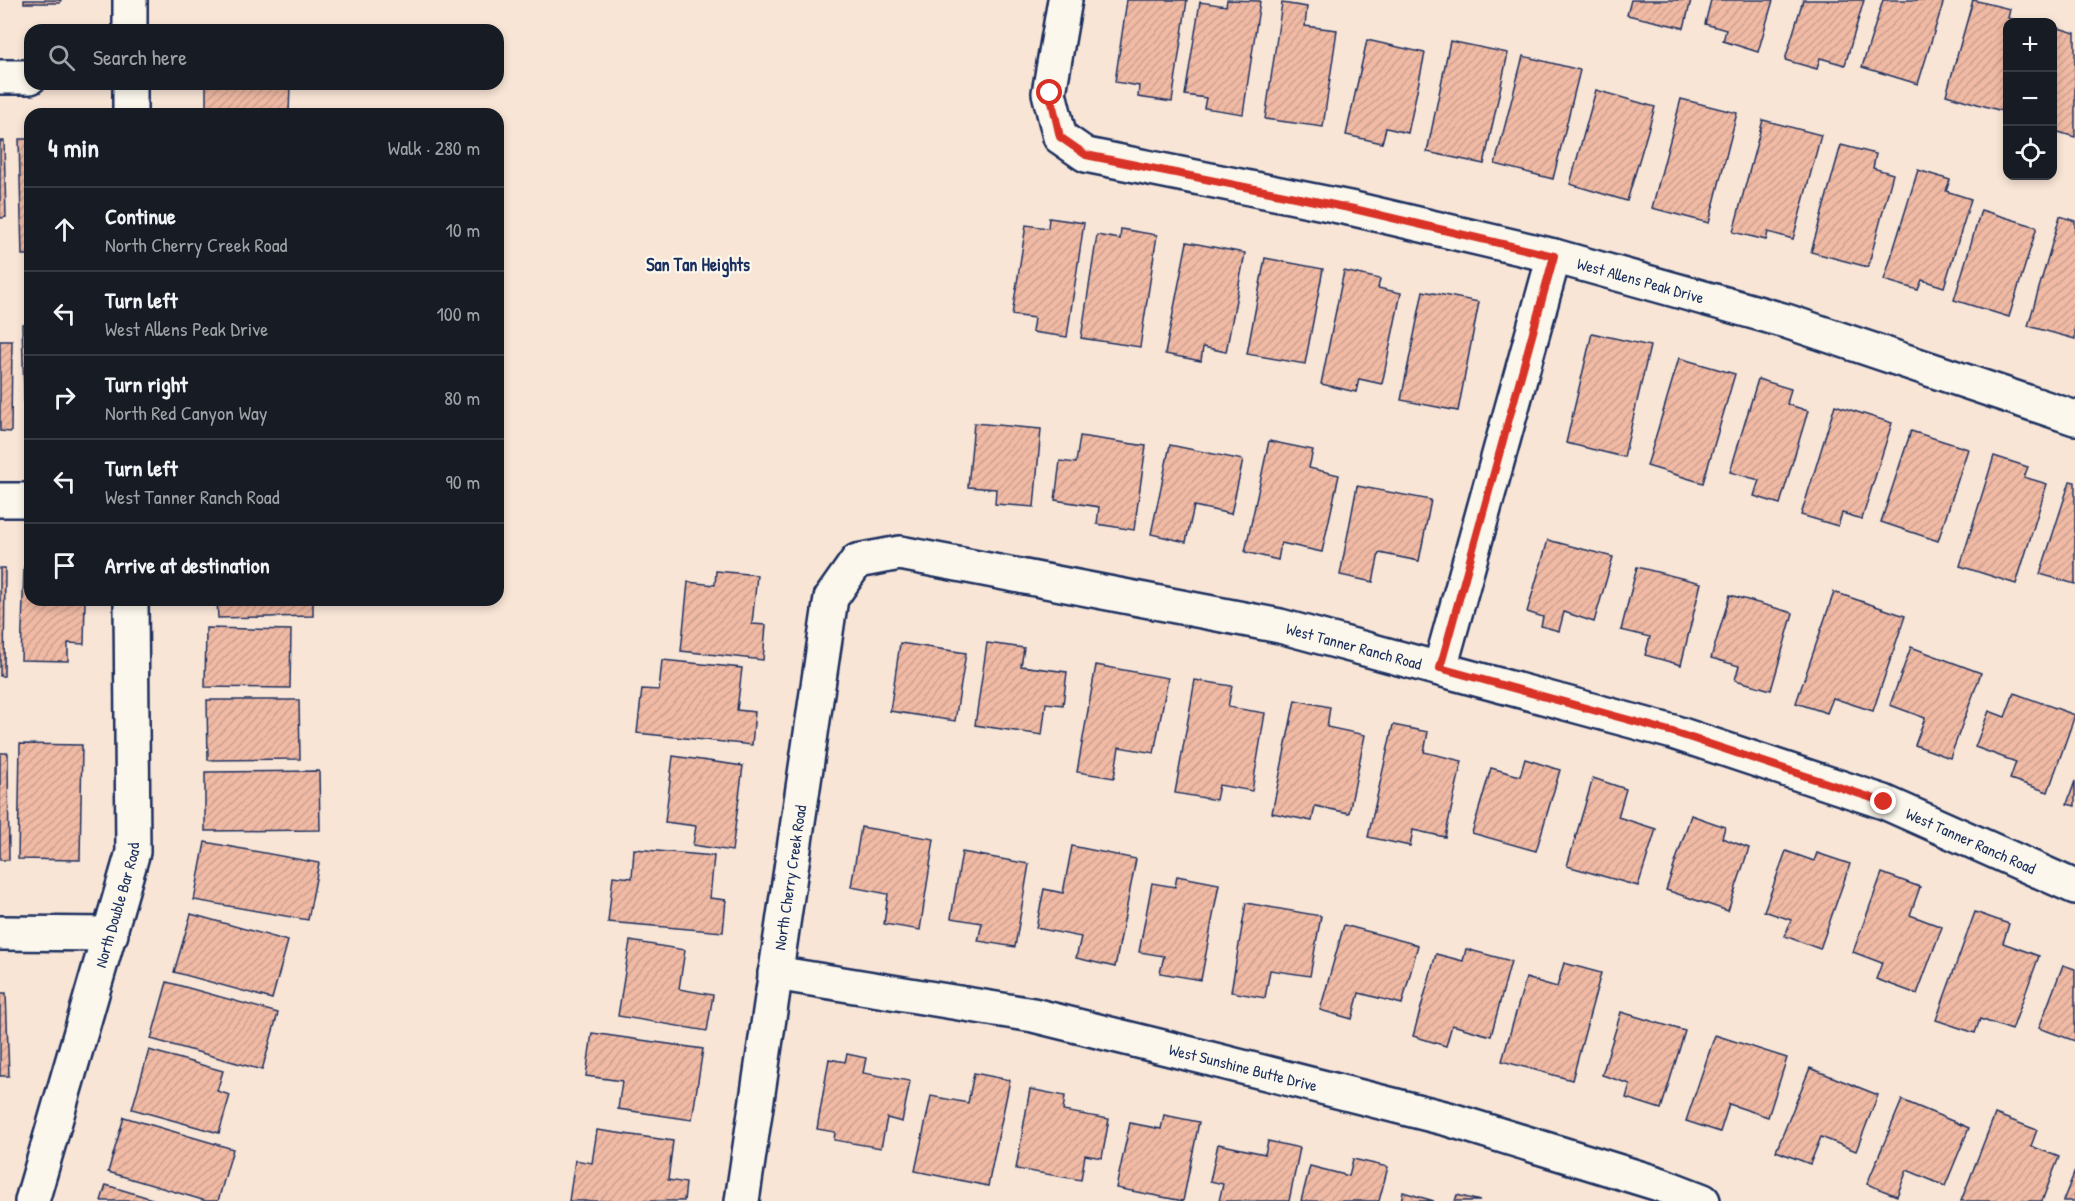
<!DOCTYPE html>
<html lang="en">
<head>
<meta charset="utf-8">
<style>
  :root { --surface:#171b24; --page:#20242c; --text:#f1f3f6; --muted:#9ea1a6; --line:#363941 }
  body { margin:0; font-family:"Patrick Hand",sans-serif; background:var(--page); color:var(--text) }
  .controls { position:absolute; right:18px; top:18px; display:grid; overflow:hidden; border-radius:12px; box-shadow:0 3px 9px #0003 }
  .controls button { width:54px; height:54px; display:grid; place-items:center; padding:0; border:0; border-bottom:2px solid var(--line); background:var(--surface); color:var(--text); font:30px sans-serif }
  .stop { position:absolute; width:18px; height:18px; margin:-14px; border:4px solid #d93025; border-radius:50%; background:#fff }
  .stop.end { background:#d93025; border-color:#fff; box-shadow:0 2px 6px #0008 }
  .list { margin:0; padding:0; list-style:none }
  h2 { display:flex; justify-content:space-between; align-items:center; height:78px; margin:0; padding:0 24px; font-size:26px }
  h2 small { font-size:20px; font-weight:400; color:var(--muted) }
  .list li { display:grid; grid-template-columns:39px 1fr auto; gap:18px; align-items:center; box-sizing:border-box; height:84px; padding:0 24px; border-top:2px solid var(--line) }
  .list b { display:block; font-size:22px; white-space:nowrap }
  .list p { margin:0; font-size:20px; white-space:nowrap; color:var(--muted) }
  .list em { font-size:20px; font-style:normal; color:var(--muted) }
  .icon { flex:none; width:33px; height:33px; fill:none; stroke:currentColor; stroke-width:2; stroke-linecap:round; stroke-linejoin:round }
  .map { position:relative; flex:none; width:2075px; height:1201px; overflow:hidden }
  .search { position:absolute; background:var(--surface); box-shadow:0 3px 9px #0003; left:24px; top:24px; width:480px; height:66px; display:flex; align-items:center; gap:15px; box-sizing:border-box; padding:0 21px; border-radius:18px; color:var(--muted); font-size:22px }
  .panel { position:absolute; background:var(--surface); box-shadow:0 3px 9px #0003; left:24px; top:108px; width:480px; height:498px; border-radius:18px }
  .map>svg:first-child { display:block }
  .building { fill:url(#building-hatch); stroke:#1b2f5e; stroke-width:1.5 }
  .lines { fill:none; stroke-linecap:round; stroke-linejoin:round }
  .minor-casing { stroke:#1b2f5e; stroke-width:38 }
  .minor { stroke:#fbf7ec; stroke-width:33 }
  .route { stroke:#d93025; stroke-width:8 }
  .labels { text-anchor:middle; dominant-baseline:central; stroke-width:4.5; stroke-linejoin:round; paint-order:stroke }
  .street-label { font-size:16px; fill:#1b2f5e; stroke:#fbf7ec }
  .neighbourhood-label { font-size:18px; font-weight:bold; fill:#1b2f5e; stroke:#fbf7ec }
</style>
</head>
<body>
<div class="map">
<svg width="2075" height="1201" viewBox="0 0 2075 1201">
  <defs>
    <pattern id="building-hatch" width="6" height="6" patternUnits="userSpaceOnUse" patternTransform="scale(1.5)"><rect width="6" height="6" fill="#f0baa4"/><path d="M-1 1l2-2M0 6l6-6M5 7l2-2" fill="none" stroke="#cda090"/></pattern>
  </defs>
  <rect width="100%" height="100%" fill="#f8e5d6"/>
  <filter id="ink" filterUnits="userSpaceOnUse"><feTurbulence type="fractalNoise" baseFrequency=".0167" numOctaves="2"/><feDisplacementMap in="SourceGraphic" scale="12" xChannelSelector="R" yChannelSelector="G"/><feConvolveMatrix kernelMatrix="1 2 1 2 8 2 1 2 1" color-interpolation-filters="sRGB"/></filter>
  <g filter="url(#ink)">
    <g class="building">
      <polygon points="24,0 61,0 60,3 24,3"/>
      <polygon points="1127,0 1187,0 1172,102 1138,97 1139,86 1115,82"/>
      <polygon points="1227,0 1260,1 1243,114 1204,108 1206,98 1185,95 1200,2 1226,6"/>
      <polygon points="1631,0 1691,0 1684,28 1627,15"/>
      <polygon points="1711,0 1773,0 1758,52 1723,41 1726,30 1705,24"/>
      <polygon points="1803,0 1864,0 1845,65 1820,58 1817,69 1785,60"/>
      <polygon points="1883,0 1944,0 1918,84 1862,67"/>
      <polygon points="1973,0 2010,9 2008,18 2023,22 2008,22 2008,92 2002,111 1946,95"/>
      <polygon points="1282,3 1307,7 1305,26 1337,30 1323,127 1265,119"/>
      <polygon points="2052,26 2075,33 2075,137 2055,131 2052,141"/>
      <polygon points="1367,40 1425,53 1408,133 1386,128 1382,143 1346,135"/>
      <polygon points="1450,41 1508,53 1484,164 1427,152"/>
      <polygon points="1523,56 1580,70 1553,179 1495,164"/>
      <polygon points="206,84 290,84 289,114 206,114"/>
      <polygon points="1596,90 1655,107 1627,201 1570,184"/>
      <polygon points="1681,99 1737,113 1709,223 1652,208"/>
      <polygon points="1763,120 1821,135 1793,239 1768,232 1766,240 1733,232"/>
      <polygon points="19,139 30,139 30,255 22,255"/>
      <polygon points="0,141 4,141 6,217 0,218"/>
      <polygon points="1841,145 1876,154 1873,168 1893,174 1868,267 1811,252"/>
      <polygon points="1918,170 1950,180 1946,191 1971,199 1944,287 1922,280 1918,290 1884,280"/>
      <polygon points="1981,210 2037,227 2009,317 1954,300"/>
      <polygon points="2060,216 2075,221 2075,339 2028,326"/>
      <polygon points="1049,218 1084,223 1067,337 1032,332 1034,318 1012,315 1026,225 1048,228"/>
      <polygon points="1121,229 1157,235 1140,347 1081,338 1097,235 1120,239"/>
      <polygon points="1187,242 1245,253 1226,352 1203,347 1201,361 1165,354"/>
      <polygon points="1265,258 1323,269 1305,364 1247,354"/>
      <polygon points="1344,271 1380,279 1378,288 1401,293 1382,384 1359,379 1356,392 1321,384"/>
      <polygon points="1423,291 1479,302 1458,411 1401,400"/>
      <polygon points="22,324 30,324 30,429 25,429"/>
      <polygon points="1592,333 1650,346 1624,457 1566,443"/>
      <polygon points="0,341 12,341 11,432 0,431"/>
      <polygon points="1679,358 1735,374 1703,483 1647,466"/>
      <polygon points="1758,379 1791,389 1787,404 1808,411 1780,504 1754,496 1759,480 1730,472"/>
      <polygon points="1835,405 1892,423 1862,519 1842,513 1838,526 1801,515"/>
      <polygon points="974,423 1041,429 1034,507 995,504 996,489 968,487"/>
      <polygon points="1911,431 1968,449 1938,541 1881,522"/>
      <polygon points="1080,436 1146,446 1134,530 1097,524 1099,507 1055,500 1060,461 1076,463"/>
      <polygon points="1269,441 1313,450 1309,468 1339,475 1322,552 1281,543 1278,560 1245,552"/>
      <polygon points="1170,445 1243,460 1231,514 1194,506 1186,542 1151,534"/>
      <polygon points="1994,456 2028,467 2024,477 2047,484 2016,584 1960,566"/>
      <polygon points="2070,481 2075,482 2075,584 2040,574"/>
      <polygon points="1357,486 1431,500 1419,561 1379,553 1373,582 1340,575"/>
      <polygon points="1548,540 1613,557 1594,622 1564,612 1559,631 1541,626 1543,617 1527,612"/>
      <polygon points="24,567 30,567 30,600 85,600 84,644 68,643 68,661 21,660"/>
      <polygon points="1637,567 1701,583 1681,665 1645,655 1650,637 1621,630"/>
      <polygon points="0,568 5,568 4,676 0,676"/>
      <polygon points="716,571 757,575 752,624 766,625 763,660 681,651 688,582 715,585"/>
      <polygon points="1834,592 1905,616 1873,711 1833,698 1827,713 1796,703"/>
      <polygon points="1730,595 1793,613 1771,690 1735,680 1739,666 1711,658"/>
      <polygon points="217,600 313,600 313,616 218,618"/>
      <polygon points="206,628 291,630 290,688 205,687"/>
      <polygon points="900,643 966,653 955,721 890,711"/>
      <polygon points="987,643 1024,648 1021,666 1067,672 1063,705 1046,703 1042,735 975,725"/>
      <polygon points="1911,647 1981,673 1950,758 1915,745 1925,718 1890,705"/>
      <polygon points="662,660 742,668 737,710 755,712 752,745 637,733 642,689 659,690"/>
      <polygon points="1096,665 1168,678 1154,753 1119,747 1114,778 1077,772"/>
      <polygon points="1195,680 1232,686 1228,707 1265,713 1252,791 1219,785 1216,800 1175,793"/>
      <polygon points="2014,693 2075,715 2048,792 2010,779 2016,762 1975,747 1989,711 2005,717"/>
      <polygon points="207,700 299,700 300,759 208,760"/>
      <polygon points="1295,700 1330,707 1327,727 1365,735 1349,813 1315,806 1312,821 1272,813"/>
      <polygon points="1393,725 1428,732 1424,752 1462,761 1445,837 1413,830 1410,846 1368,837"/>
      <polygon points="20,744 82,745 80,860 18,859"/>
      <polygon points="0,753 8,753 9,860 0,860"/>
      <polygon points="673,756 743,766 732,851 693,845 696,826 665,822"/>
      <polygon points="1525,759 1560,770 1536,851 1472,833 1491,768 1520,776"/>
      <polygon points="319,771 320,830 205,831 205,772"/>
      <polygon points="1593,778 1626,789 1618,817 1656,829 1638,886 1567,866"/>
      <polygon points="2075,781 2075,806 2067,804"/>
      <polygon points="1691,815 1725,827 1722,838 1749,848 1728,911 1666,890"/>
      <polygon points="861,827 934,839 920,930 884,924 888,894 851,887"/>
      <polygon points="205,842 319,863 308,920 194,900"/>
      <polygon points="1072,846 1136,859 1115,967 1076,958 1081,937 1036,928 1044,889 1063,893"/>
      <polygon points="634,849 714,856 710,898 726,900 723,932 608,922 613,876 632,878"/>
      <polygon points="1786,851 1814,861 1817,853 1850,864 1820,949 1785,936 1791,920 1764,911"/>
      <polygon points="962,852 1029,864 1015,947 978,941 982,923 951,918"/>
      <polygon points="1882,873 1920,887 1910,915 1942,927 1917,994 1876,979 1882,963 1853,952"/>
      <polygon points="1177,876 1219,884 1201,980 1160,973 1164,956 1139,952 1152,883 1175,887"/>
      <polygon points="1246,903 1321,916 1310,976 1270,970 1265,998 1231,992"/>
      <polygon points="1975,912 2009,924 2003,943 2039,956 2012,1030 1980,1019 1975,1033 1936,1020"/>
      <polygon points="191,914 288,941 272,999 174,972"/>
      <polygon points="1344,925 1418,945 1402,1004 1359,993 1352,1019 1320,1010"/>
      <polygon points="630,941 685,950 679,989 713,995 707,1031 618,1016"/>
      <polygon points="1466,949 1511,961 1491,1036 1452,1025 1446,1046 1413,1036 1436,954 1463,961"/>
      <polygon points="1564,963 1601,973 1572,1080 1502,1061 1526,978 1557,987"/>
      <polygon points="2063,965 2075,969 2075,1041 2039,1028"/>
      <polygon points="167,982 278,1013 262,1070 151,1039"/>
      <polygon points="0,993 6,993 9,1076 0,1076"/>
      <polygon points="1621,1012 1685,1031 1661,1109 1626,1098 1630,1084 1602,1075"/>
      <polygon points="592,1033 703,1049 692,1120 618,1109 622,1081 586,1076"/>
      <polygon points="1715,1035 1787,1058 1768,1117 1729,1104 1720,1132 1686,1121"/>
      <polygon points="149,1050 223,1071 217,1091 230,1095 219,1133 132,1109"/>
      <polygon points="847,1054 866,1058 863,1073 910,1081 902,1122 887,1118 881,1148 834,1140 835,1132 817,1129 829,1059 845,1062"/>
      <polygon points="1810,1068 1878,1095 1856,1151 1821,1137 1810,1164 1776,1151"/>
      <polygon points="974,1073 1010,1080 988,1186 915,1171 931,1096 968,1103"/>
      <polygon points="1030,1089 1065,1096 1063,1111 1109,1119 1102,1158 1085,1155 1081,1180 1016,1169"/>
      <polygon points="1902,1100 1969,1128 1945,1186 1907,1170 1897,1196 1867,1184"/>
      <polygon points="1995,1114 2037,1130 2031,1146 2059,1157 2042,1201 1961,1201"/>
      <polygon points="1164,1115 1199,1122 1183,1201 1116,1188 1130,1123 1161,1129"/>
      <polygon points="124,1117 233,1149 218,1201 206,1201 108,1172"/>
      <polygon points="597,1130 673,1141 668,1180 686,1183 684,1201 569,1201 575,1160 592,1163"/>
      <polygon points="1268,1141 1300,1148 1289,1201 1219,1201 1223,1184 1210,1181 1218,1144 1265,1154"/>
      <polygon points="1353,1159 1388,1167 1379,1201 1301,1201 1310,1166 1349,1176"/>
      <polygon points="2075,1171 2075,1201 2063,1201"/>
      <polygon points="106,1185 159,1201 101,1201"/>
      <polygon points="1403,1192 1434,1201 1401,1201"/>
      <polygon points="1457,1195 1480,1201 1455,1201"/>
    </g>
    <g class="lines">
      <g class="minor-casing">
        <g id="minor">
          <polyline points="130,0 130,30"/>
          <path id="s1" d="M1065,0L1049,93L1060,137L1086,155L1354,209L1554,256L1786,321L2075,418"/>
          <polyline points="0,77 30,77"/>
          <polyline points="130,84 130,114"/>
          <polyline points="0,500 30,500"/>
          <polyline points="1440,668 1554,256"/>
          <polyline points="0,933 111,934"/>
          <path id="s2" d="M775,973L1033,1015L1203,1057L1448,1119L1659,1184L1703,1201"/>
          <path id="s3" d="M32,1201L133,852L131,600"/>
          <path id="s4" d="M742,1201L831,598L857,561L900,553L1280,626L1673,732L1884,802L2075,887"/>
        </g>
      </g>
      <use href="#minor" class="minor"/>
    </g>
  </g>
  <g class="lines" filter="url(#ink)">
    <polyline class="route" points="1050,93 1060,137 1086,155 1354,209 1554,256 1440,668 1673,732 1884,802"/>
  </g>
  <g class="labels">
    <g class="street-label">
      <text stroke="none"><textPath href="#s1" startOffset="740">West Allens Peak Drive</textPath></text>
      <text stroke="none"><textPath href="#s4" startOffset="1162">West Tanner Ranch Road</textPath></text>
      <text stroke="none"><textPath href="#s4" startOffset="1810">West Tanner Ranch Road</textPath></text>
      <text stroke="none"><textPath href="#s4" startOffset="327">North Cherry Creek Road</textPath></text>
      <text stroke="none"><textPath href="#s3" startOffset="308">North Double Bar Road</textPath></text>
      <text stroke="none"><textPath href="#s2" startOffset="478">West Sunshine Butte Drive</textPath></text>
    </g>
    <g class="neighbourhood-label">
      <text x="698" y="264">San Tan Heights</text>
    </g>
  </g>
</svg>
<div class="controls">
<button>+</button>
<button>−</button>
<button><svg class="icon" aria-label="locate" viewBox="0 0 24 24"><circle cx="12" cy="12" r="6"/><path d="M12 2v4M12 18v4M2 12h4M18 12h4"/></svg></button>
</div>
<div class="stop" style="left:1050px;top:93px"></div>
<div class="stop end" style="left:1884px;top:802px"></div>
<div class="search"><svg class="icon" aria-label="search" viewBox="0 0 24 24"><circle cx="10" cy="10" r="6"/><path d="M15 15l6 6"/></svg>Search here</div>
<section class="panel">
<h2>4 min<small>Walk · 280 m</small></h2>
<ul class="list">
<li><svg class="icon" aria-label="ahead" viewBox="0 0 24 24"><path d="M12 20V5M6 11l6-6 6 6"/></svg><div><b>Continue</b><p>North Cherry Creek Road</p></div><em>10 m</em></li>
<li><svg class="icon" aria-label="left" viewBox="0 0 24 24"><path d="M17 20v-9H6M10 6l-5 5 5 5"/></svg><div><b>Turn left</b><p>West Allens Peak Drive</p></div><em>100 m</em></li>
<li><svg class="icon" aria-label="right" viewBox="0 0 24 24"><path d="M7 20v-9h11M14 6l5 5-5 5"/></svg><div><b>Turn right</b><p>North Red Canyon Way</p></div><em>80 m</em></li>
<li><svg class="icon" aria-label="left" viewBox="0 0 24 24"><path d="M17 20v-9H6M10 6l-5 5 5 5"/></svg><div><b>Turn left</b><p>West Tanner Ranch Road</p></div><em>90 m</em></li>
<li><svg class="icon" aria-label="arrive" viewBox="0 0 24 24"><path d="M6 21V4h12l-3 4 3 4H6"/></svg><div><b>Arrive at destination</b></div></li>
</ul>
</section>
</div>
</body>
</html>
